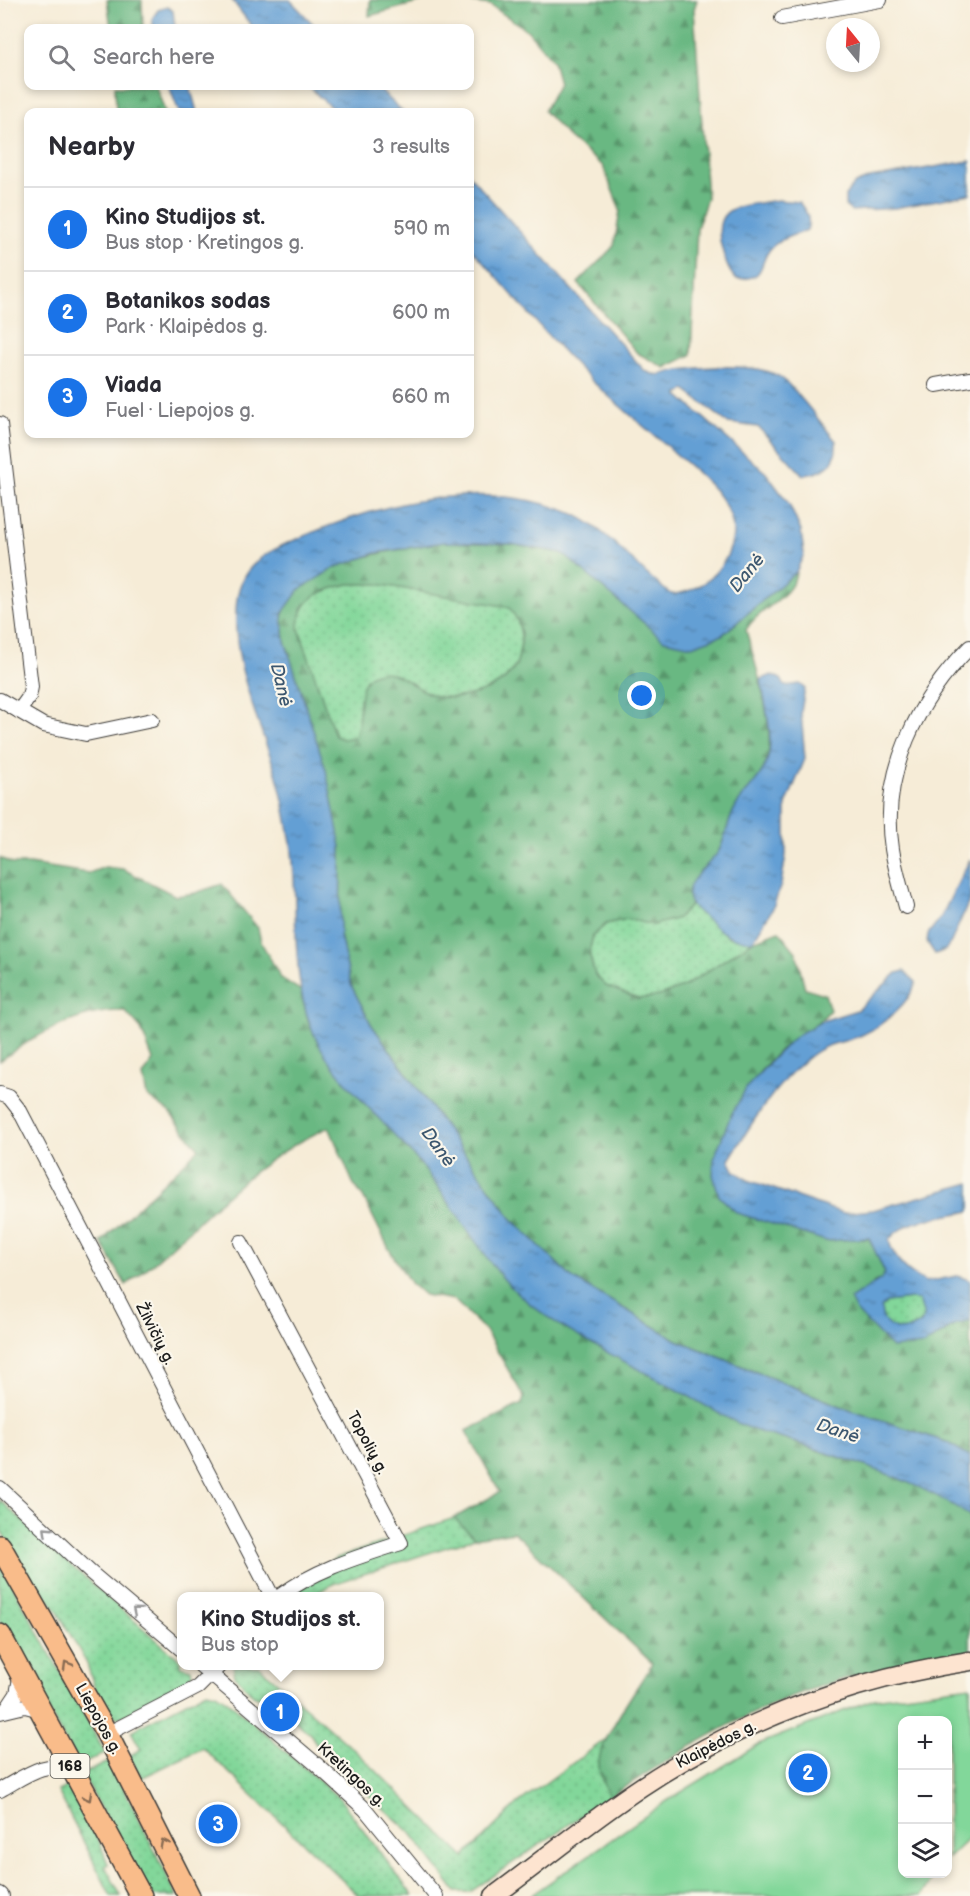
<!DOCTYPE html>
<html lang="en">
<head>
<meta charset="utf-8">
<style>
  :root { --surface:#fff; --page:#f2f2f3; --text:#2b2b33; --muted:#7c7c81; --line:#e1e1e2; --accent:#1a73e8 }
  body { margin:0; font-family:"Balsamiq Sans",sans-serif; background:var(--page); color:var(--text) }
  .controls { position:absolute; right:18px; bottom:18px; display:grid; overflow:hidden; border-radius:12px; box-shadow:0 3px 9px #0003 }
  .controls button { width:54px; height:54px; display:grid; place-items:center; padding:0; border:0; border-bottom:2px solid var(--line); background:var(--surface); color:var(--text); font:30px sans-serif }
  .compass { position:absolute; left:826px; top:18px; width:54px; height:54px; border-radius:50%; background:var(--surface); box-shadow:0 3px 9px #0003; rotate:342deg }
  .you { position:absolute; left:642px; top:696px; width:21px; height:21px; margin:-15px; border:4px solid #fff; border-radius:50%; background:#1a73e8; box-shadow:0 0 0 9px #1a73e833 }
  .badge { display:grid; place-items:center; width:39px; height:39px; border-radius:50%; background:var(--accent); color:#fff; font-size:20px; font-weight:700 }
  .pin { position:absolute; translate:-50% -50%; border:3px solid #fff; box-shadow:0 2px 6px #0006 }
  .popup { position:absolute; left:177px; top:1592px; width:207px; height:78px; box-sizing:border-box; display:grid; place-content:center; border-radius:12px; background:var(--surface); filter:drop-shadow(0 2px 4px #0005); font-size:20px; white-space:nowrap; color:var(--muted) }
  .popup b { font-size:22px; color:var(--text) }
  .popup::after { content:''; position:absolute; left:50%; top:100%; margin-left:-12px; border:12px solid transparent; border-top-color:var(--surface) }
  .list { margin:0; padding:0; list-style:none }
  h2 { display:flex; justify-content:space-between; align-items:center; height:78px; margin:0; padding:0 24px; font-size:26px }
  h2 small { font-size:20px; font-weight:400; color:var(--muted) }
  .list li { display:grid; grid-template-columns:39px 1fr auto; gap:18px; align-items:center; box-sizing:border-box; height:84px; padding:0 24px; border-top:2px solid var(--line) }
  .list b { display:block; font-size:22px; white-space:nowrap }
  .list p { margin:0; font-size:20px; white-space:nowrap; color:var(--muted) }
  .list em { font-size:20px; font-style:normal; color:var(--muted) }
  .icon { flex:none; width:33px; height:33px; fill:none; stroke:currentColor; stroke-width:2; stroke-linecap:round; stroke-linejoin:round }
  .map { position:relative; flex:none; width:970px; height:1896px; overflow:hidden }
  .search { position:absolute; background:var(--surface); box-shadow:0 3px 9px #0003; left:24px; top:24px; width:450px; height:66px; display:flex; align-items:center; gap:15px; box-sizing:border-box; padding:0 21px; border-radius:12px; color:var(--muted); font-size:22px }
  .panel { position:absolute; background:var(--surface); box-shadow:0 3px 9px #0003; left:24px; top:108px; width:450px; height:330px; border-radius:12px }
  .map>svg:first-child { display:block }
  .grass { fill:url(#grass-dots); stroke:#4f7a5b; stroke-width:1.5 }
  .forest { fill:url(#forest-firs); stroke:#426a4f; stroke-width:1.5; fill-rule:evenodd }
  .green { fill:#82d79a; stroke:#4f7a5b; stroke-width:1.5 }
  .water { fill:url(#water-ripples); stroke:#405e78; stroke-width:1.5; fill-rule:evenodd }
  .lines { fill:none; stroke-linecap:round; stroke-linejoin:round }
  .minor-casing { stroke:#3d3b38; stroke-width:16 }
  .secondary-casing { stroke:#3d3b38; stroke-width:21 }
  .primary-casing { stroke:#3d3b38; stroke-width:24 }
  .minor { stroke:#fff; stroke-width:14 }
  .secondary { stroke:#fde4d0; stroke-width:18 }
  .primary { stroke:#f9bc8a; stroke-width:21 }
  .oneway { stroke:#999 }
  .oneway2 { stroke:#8a6c53 }
  .labels { text-anchor:middle; dominant-baseline:central; stroke-width:4.5; stroke-linejoin:round; paint-order:stroke }
  .shield { fill:#fbf7ec; stroke:#5f5e5a; stroke-width:1.5 }
  .shield-label { font-size:15px; font-weight:bold; fill:#1c1c1c }
  .street-label { font-size:16px; fill:#1c1c1c; stroke:#fbf7ec }
  .water-label { font-size:18px; font-style:italic; fill:#3c576f; stroke:#fbf7ec }
</style>
</head>
<body>
<div class="map">
<svg width="970" height="1896" viewBox="0 0 970 1896">
  <defs>
    <pattern id="grass-dots" width="8" height="8" patternUnits="userSpaceOnUse" patternTransform="scale(1.5)"><rect width="8" height="8" fill="#82d79a"/><path d="M2 2h.1M6 6h.1" fill="none" stroke="#70b884" stroke-width="1.8" stroke-linecap="round"/></pattern>
    <pattern id="forest-firs" width="22" height="20" patternUnits="userSpaceOnUse" patternTransform="scale(1.5)"><rect width="22" height="20" fill="#69b882"/><path d="M5 1l3.5 6h-7zM16 11l3.5 6h-7z" fill="#56956a"/></pattern>
    <pattern id="water-ripples" width="26" height="14" patternUnits="userSpaceOnUse" patternTransform="scale(1.5)"><rect width="26" height="14" fill="#639fd4"/><path d="M2 4q2-2 4 0t4 0M15 11q2-2 4 0t4 0" fill="none" stroke="#5181ab"/></pattern>
  </defs>
  <rect width="100%" height="100%" fill="#fbf7ec"/>
  <filter id="ink" filterUnits="userSpaceOnUse"><feTurbulence type="fractalNoise" baseFrequency=".0167" numOctaves="2"/><feDisplacementMap in="SourceGraphic" scale="12" xChannelSelector="R" yChannelSelector="G"/><feConvolveMatrix kernelMatrix="1 2 1 2 8 2 1 2 1" color-interpolation-filters="sRGB"/></filter>
  <filter id="wash" filterUnits="userSpaceOnUse"><feTurbulence type="fractalNoise" baseFrequency=".008" numOctaves="4" result="noise"/><feDisplacementMap in="SourceGraphic" scale="24" xChannelSelector="R" yChannelSelector="G"/><feGaussianBlur stdDeviation="1.35" result="paint"/><feColorMatrix in="noise" values="0 0 0 0 0 0 0 0 0 0 0 0 0 0 0 0 0 1.4 0 .05"/><feComposite in="paint" operator="in"/></filter>
  <g filter="url(#wash)">
    <rect width="100%" height="100%" fill="#f6ecd7"/>
    <g class="grass">
      <path d="M349,584H377L510,607C522,625 523,638 518,658C511,689 460,703 433,695C423,692 414,683 405,680C395,676 383,676 373,674C352,693 365,713 355,737L343,739L335,736L299,629C299,596 322,591 349,584Z"/>
      <polygon points="691,905 728,937 753,941 685,986 660,996 638,999 606,986 595,975 589,952 593,936 606,924 627,919 654,925 678,918"/>
      <path d="M911,1299L919,1300L924,1316L921,1322C904,1335 882,1331 881,1308L886,1302Z"/>
      <polygon points="0,1500 69,1564 181,1661 181,1666 191,1669 193,1679 189,1684 129,1715 118,1718 107,1714 101,1707 87,1664 57,1611 30,1577 0,1529"/>
      <polygon points="454,1518 475,1538 333,1584 311,1596 273,1596 311,1570 337,1558"/>
      <polygon points="0,1563 105,1753 79,1766 0,1622"/>
      <path d="M233,1666H259L362,1757L464,1857L518,1803L609,1737C597,1764 597,1770 609,1797L470,1892H456L410,1832L352,1780L321,1751L311,1735L273,1701L254,1696L235,1676Z"/>
      <polygon points="207,1691 216,1693 229,1702 340,1799 413,1896 359,1896 203,1748 141,1778 129,1756 141,1749 131,1731"/>
      <polygon points="110,1761 177,1896 149,1896 82,1774"/>
      <polygon points="72,1784 88,1813 108,1864 105,1866 121,1896 111,1896 58,1791"/>
    </g>
    <g class="forest">
      <polygon points="107,0 142,0 143,28 111,28"/>
      <polygon points="370,0 428,0 369,16"/>
      <polygon points="457,0 697,0 694,9 707,198 697,228 691,355 665,368 637,353 578,283 614,246 620,210 603,166 569,138 544,111 559,83 553,61 528,31 490,5"/>
      <polygon points="115,86 156,86 165,112 116,112"/>
      <path d="M444,542L511,544L562,553L592,577L722,635L796,572C794,598 758,608 746,630C755,662 776,729 767,760C762,779 743,793 734,810C728,822 726,836 720,848C713,864 698,879 688,893L691,905L678,918L654,925L627,919L606,924L593,936L589,952L595,975L606,986L638,999L660,996L685,986L753,941L779,931L796,952L805,988L825,994L830,1010C816,1028 792,1037 776,1054C742,1088 733,1116 714,1158L826,1241L869,1238L885,1273L882,1279L874,1282L856,1311L924,1345L955,1325L970,1321V1456L946,1442L841,1406L677,1340L572,1278L511,1218L371,1024L351,985L340,935L341,847L285,641C285,633 281,620 283,613C303,560 397,550 444,542ZM349,584H377L509,607C519,621 524,633 520,650C519,655 518,663 515,667C501,691 458,703 432,695C414,689 394,665 373,674C354,682 363,719 355,737L343,739L335,736L299,629C299,596 322,591 349,584Z"/>
      <path d="M0,858L13,864H29L89,873L105,867L123,869L176,896L195,893L222,884L258,928L261,942L281,978L300,990L310,1027L328,1059L420,1163L504,1279L540,1311L604,1350L747,1427L880,1471L939,1495L970,1516V1652C914,1661 859,1672 806,1691C736,1716 672,1757 609,1797C604,1785 598,1774 599,1761C601,1738 639,1686 652,1663L514,1532L475,1538L454,1518L500,1492L466,1431L522,1404L524,1397L485,1330L454,1300L425,1295L411,1284L390,1251L363,1197L353,1183L329,1127C292,1144 256,1168 226,1196C192,1226 163,1258 126,1285L101,1242L199,1149L169,1112L147,1096L143,1076L153,1060L141,1029L125,1011C82,1009 33,1036 0,1061Z"/>
    </g>
    <polygon class="green" points="970,1686 970,1837 948,1858 948,1720 902,1720 902,1874 936,1874 921,1896 530,1896 667,1801 759,1744 874,1699"/>
    <g class="water">
      <polygon points="232,0 290,0 317,28 253,28"/>
      <polygon points="167,7 173,11 175,28 154,28 152,19 158,10"/>
      <polygon points="169,86 190,86 197,112 179,112"/>
      <polygon points="308,86 376,86 403,112 336,112"/>
      <polygon points="970,161 970,194 895,208 851,211 845,206 845,195 855,184 870,178"/>
      <path d="M470,176L644,370C658,379 665,372 679,370C705,367 764,362 784,380C803,398 819,421 836,441C838,464 825,473 803,475L758,427L728,423L685,390L678,395L766,473L789,504L801,531L804,554L796,572L722,635L692,646L664,640L562,553L511,544L444,542L376,553L334,568L299,590L282,614L285,641L326,770L341,847L340,935L351,985L371,1024L511,1218L572,1278L677,1340L840,1406L946,1442L970,1456V1516C921,1482 863,1465 806,1446C786,1439 765,1435 746,1427C719,1415 693,1398 667,1384C614,1355 542,1324 502,1277C472,1241 449,1198 418,1161C389,1127 355,1097 329,1061C284,997 301,915 291,843C287,820 283,795 276,773C258,718 229,658 237,599C242,561 273,549 304,536C384,502 481,479 566,511C607,526 635,569 671,594C708,594 747,548 728,511C717,487 696,472 676,454C648,430 620,407 593,382C549,340 510,291 470,247Z"/>
      <path d="M777,200L799,202C806,211 811,218 807,230C795,235 781,238 772,247C757,262 769,280 736,279C728,271 725,260 722,249C709,201 744,207 777,200Z"/>
      <path d="M772,675L781,679L785,686L800,684L805,688L801,712L805,759L786,805V855L781,885L773,908L753,941C733,940 724,935 709,921C701,914 687,905 688,893C690,875 712,864 720,849C726,835 728,821 736,806C745,791 761,779 767,761C775,737 764,703 761,679Z"/>
      <polygon points="970,859 970,899 951,942 946,950 935,954 927,942 928,934 941,917"/>
      <path d="M904,971L916,982C910,1003 882,1026 862,1035C837,1046 828,1040 804,1061C773,1087 750,1126 729,1160L734,1170L748,1180L843,1213L873,1210L970,1183V1211C945,1217 904,1218 889,1240C893,1260 909,1273 926,1282L957,1276L970,1280V1321L955,1325L924,1345L892,1348L856,1311L850,1299L881,1279L885,1273L869,1238L826,1241L737,1213L719,1196L713,1175L714,1158L731,1115L747,1087L776,1055L797,1035L822,1021L857,1010L897,973ZM911,1299L919,1300L924,1316L921,1323C905,1335 882,1331 881,1308L886,1302Z"/>
    </g>
  </g>
  <g filter="url(#ink)">
    <g class="lines">
      <g class="minor-casing">
        <g id="minor">
          <polyline points="782,18 880,0"/>
          <polyline points="936,385 970,379"/>
          <polyline points="0,424 31,687 29,697 19,711"/>
          <polyline points="0,700 43,725 86,734 152,720"/>
          <path d="M906,907C901,888 895,868 892,849C880,773 918,699 970,647"/>
          <polyline points="0,1094 9,1097 20,1111 272,1596"/>
          <path d="M241,1242L401,1543C358,1557 316,1569 280,1596"/>
          <polyline points="0,1488 90,1572 181,1649"/>
          <polyline points="201,1666 316,1764 365,1809 436,1896"/>
          <polyline points="7,1709 17,1694 21,1673"/>
          <polyline points="0,1712 25,1706 41,1710"/>
          <polyline points="107,1734 198,1687 219,1666"/>
          <path d="M0,1790C24,1777 45,1759 73,1769"/>
          <polyline points="0,1894 2,1896"/>
        </g>
      </g>
      <g class="secondary-casing">
        <path id="secondary" d="M494,1896C543,1860 590,1821 641,1787C740,1721 852,1679 970,1661"/>
      </g>
      <g class="primary-casing">
        <g id="primary">
          <polyline points="0,1546 107,1734 189,1896"/>
          <polyline points="0,1635 141,1896"/>
        </g>
      </g>
      <use href="#minor" class="minor"/>
      <use href="#secondary" class="secondary"/>
      <use href="#primary" class="primary"/>
    </g>
    <defs><path id="oneway-chevron" d="M-2-3.5L2.5 0L-2 3.5" fill="none" stroke-width="1.6" stroke-linecap="round" stroke-linejoin="round" transform="scale(1.5)"/></defs>
    <g class="oneway">
      <use href="#oneway-chevron" transform="translate(47 1531) rotate(-137)"/>
      <use href="#oneway-chevron" transform="translate(136 1611) rotate(-140)"/>
    </g>
    <g class="oneway2">
      <use href="#oneway-chevron" transform="translate(67 1665) rotate(-120)"/>
      <use href="#oneway-chevron" transform="translate(88 1797) rotate(61)"/>
      <use href="#oneway-chevron" transform="translate(164 1843) rotate(-117)"/>
    </g>
  </g>
  <g class="labels">
    <rect class="shield" x="50.5" y="1754" width="39" height="24" rx="4.5"/>
    <g class="shield-label">
      <text x="70" y="1766">168</text>
    </g>
    <g class="street-label">
      <text transform="translate(155 1334) rotate(63)">Žilvičių g.</text>
      <text transform="translate(367 1443) rotate(62)">Topolių g.</text>
      <text transform="translate(98 1719) rotate(61)">Liepojos g.</text>
      <text transform="translate(716 1745) rotate(-27)">Klaipėdos g.</text>
      <text transform="translate(351 1775) rotate(43)">Kretingos g.</text>
    </g>
    <g class="water-label">
      <text transform="translate(747 573) rotate(-50)">Danė</text>
      <text transform="translate(281 685) rotate(77)">Danė</text>
      <text transform="translate(438 1147) rotate(54)">Danė</text>
      <text transform="translate(838 1431) rotate(18)">Danė</text>
    </g>
  </g>
</svg>
<div class="controls">
<button>+</button>
<button>−</button>
<button><svg class="icon" aria-label="layers" viewBox="0 0 24 24"><path d="M12 4l9 5-9 5-9-5zM3 14l9 5 9-5"/></svg></button>
</div>
<svg class="compass" viewBox="-18 -18 36 36"><path d="M0-13l5 13h-10z" fill="#e53935"/><path d="M0 13l5-13h-10z" fill="#7c7c81"/></svg>
<div class="you"></div>
<div class="pin badge" style="left:280px;top:1712px">1</div>
<div class="popup"><b>Kino Studijos st.</b>Bus stop</div>
<div class="pin badge" style="left:808px;top:1773px">2</div>
<div class="pin badge" style="left:218px;top:1824px">3</div>
<div class="search"><svg class="icon" aria-label="search" viewBox="0 0 24 24"><circle cx="10" cy="10" r="6"/><path d="M15 15l6 6"/></svg>Search here</div>
<section class="panel">
<h2>Nearby<small>3 results</small></h2>
<ul class="list">
<li><span class="badge">1</span><div><b>Kino Studijos st.</b><p>Bus stop · Kretingos g.</p></div><em>590 m</em></li>
<li><span class="badge">2</span><div><b>Botanikos sodas</b><p>Park · Klaipėdos g.</p></div><em>600 m</em></li>
<li><span class="badge">3</span><div><b>Viada</b><p>Fuel · Liepojos g.</p></div><em>660 m</em></li>
</ul>
</section>
</div>
</body>
</html>
